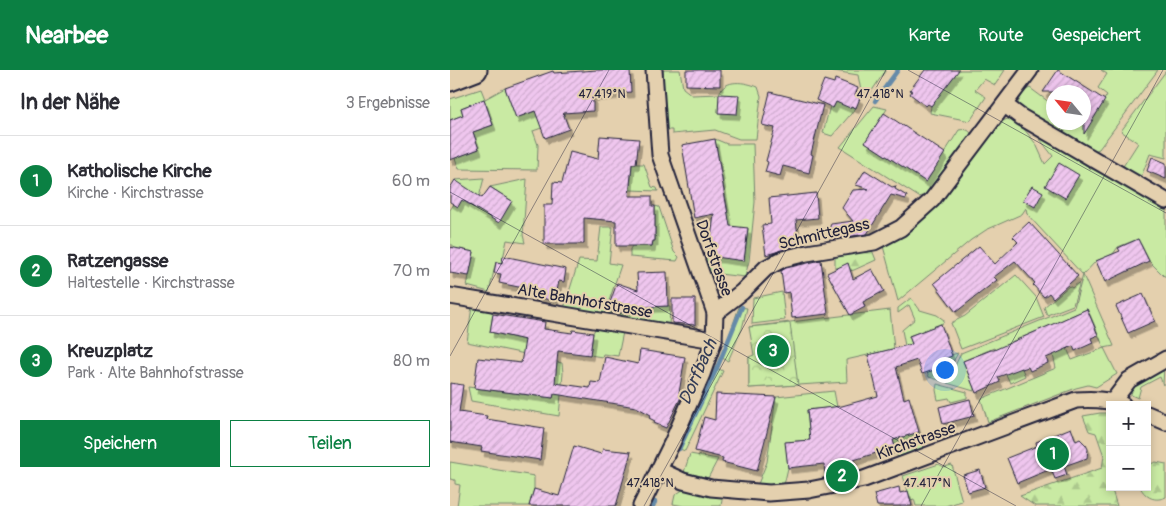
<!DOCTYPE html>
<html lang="de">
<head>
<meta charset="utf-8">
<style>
  :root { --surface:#fff; --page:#f2f2f3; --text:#2b2b33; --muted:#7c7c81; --line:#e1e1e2; --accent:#0b8043 }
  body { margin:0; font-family:Pangolin,sans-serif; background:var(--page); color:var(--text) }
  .controls { position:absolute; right:15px; bottom:15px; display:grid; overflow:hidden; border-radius:0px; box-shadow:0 2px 8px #0003 }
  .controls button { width:45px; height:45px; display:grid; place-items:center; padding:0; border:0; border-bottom:1px solid var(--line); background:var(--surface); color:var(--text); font:25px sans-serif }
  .compass { position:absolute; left:596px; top:15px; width:45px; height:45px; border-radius:50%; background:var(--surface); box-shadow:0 2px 8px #0003; rotate:299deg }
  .you { position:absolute; left:494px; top:299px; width:18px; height:18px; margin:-12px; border:4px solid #fff; border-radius:50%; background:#1a73e8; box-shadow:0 0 0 8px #1a73e833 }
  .badge { display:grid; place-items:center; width:32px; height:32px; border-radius:50%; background:var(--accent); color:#fff; font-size:16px; font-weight:700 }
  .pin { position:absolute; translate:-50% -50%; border:2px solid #fff; box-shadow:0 1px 5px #0006 }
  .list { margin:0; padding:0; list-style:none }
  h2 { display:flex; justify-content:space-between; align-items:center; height:65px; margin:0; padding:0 20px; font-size:21px }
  h2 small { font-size:16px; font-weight:400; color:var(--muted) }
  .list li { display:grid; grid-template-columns:32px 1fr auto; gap:15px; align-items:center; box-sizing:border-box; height:90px; padding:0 20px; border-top:1px solid var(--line) }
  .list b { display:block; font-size:19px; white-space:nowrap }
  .list p { margin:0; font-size:16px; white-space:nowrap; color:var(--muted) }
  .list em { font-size:16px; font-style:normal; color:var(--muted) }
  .actions { display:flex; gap:10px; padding:15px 20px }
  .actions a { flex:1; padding:11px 0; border:1px solid var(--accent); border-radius:0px; text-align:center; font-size:18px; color:var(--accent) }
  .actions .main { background:var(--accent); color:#fff }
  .map { position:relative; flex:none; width:716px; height:436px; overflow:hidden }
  header { display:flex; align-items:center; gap:30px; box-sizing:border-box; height:70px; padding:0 25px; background:var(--accent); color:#fff }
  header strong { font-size:24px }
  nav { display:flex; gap:28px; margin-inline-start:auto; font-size:18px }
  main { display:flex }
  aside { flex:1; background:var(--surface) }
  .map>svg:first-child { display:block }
  .green { fill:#c9eaa3; stroke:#76866f; fill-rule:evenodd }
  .forest { fill:url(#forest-firs); stroke:#76866f }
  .park { fill:url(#park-crowns); stroke:#76866f }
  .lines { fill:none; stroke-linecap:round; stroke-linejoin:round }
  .stream { stroke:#658aa9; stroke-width:4.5 }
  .building { fill:url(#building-hatch); stroke:#22223b; filter:url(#shadow) }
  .street-casing { stroke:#22223b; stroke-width:19 }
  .secondary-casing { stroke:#22223b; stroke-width:25 }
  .street { stroke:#e4d0ae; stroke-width:15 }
  .secondary { stroke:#e4d0ae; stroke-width:21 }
  .ticks { fill:none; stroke:#22223b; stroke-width:1; stroke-opacity:0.45 }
  .labels { text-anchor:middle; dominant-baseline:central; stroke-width:4; stroke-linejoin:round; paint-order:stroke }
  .street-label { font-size:16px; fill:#22223b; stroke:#e4d0ae }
  .water-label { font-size:18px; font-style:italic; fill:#333c57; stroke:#e4d0ae }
  .ticks-label { font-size:12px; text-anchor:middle; fill:#22223b; stroke:#e4d0ae; stroke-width:4; stroke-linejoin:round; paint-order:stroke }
</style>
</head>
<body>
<header>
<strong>Nearbee</strong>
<nav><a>Karte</a><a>Route</a><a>Gespeichert</a></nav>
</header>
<main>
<aside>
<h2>In der Nähe<small>3 Ergebnisse</small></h2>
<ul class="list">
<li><span class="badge">1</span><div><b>Katholische Kirche</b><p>Kirche · Kirchstrasse</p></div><em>60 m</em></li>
<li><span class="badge">2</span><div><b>Ratzengasse</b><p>Haltestelle · Kirchstrasse</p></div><em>70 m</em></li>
<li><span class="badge">3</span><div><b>Kreuzplatz</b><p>Park · Alte Bahnhofstrasse</p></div><em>80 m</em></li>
</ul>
<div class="actions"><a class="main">Speichern</a><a>Teilen</a></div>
</aside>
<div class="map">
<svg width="716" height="436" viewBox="0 0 716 436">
  <defs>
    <pattern id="forest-firs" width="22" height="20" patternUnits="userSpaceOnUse" patternTransform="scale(1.25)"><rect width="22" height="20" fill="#c9eaa3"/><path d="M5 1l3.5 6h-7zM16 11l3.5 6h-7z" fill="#acc88d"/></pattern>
    <pattern id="park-crowns" width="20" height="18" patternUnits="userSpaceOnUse" patternTransform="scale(1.25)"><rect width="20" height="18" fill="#c9eaa3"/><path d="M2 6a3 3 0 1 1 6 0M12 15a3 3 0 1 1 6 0" fill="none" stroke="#acc88d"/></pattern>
    <pattern id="building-hatch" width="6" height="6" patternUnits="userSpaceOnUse" patternTransform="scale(1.25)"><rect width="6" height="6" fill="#efc6ee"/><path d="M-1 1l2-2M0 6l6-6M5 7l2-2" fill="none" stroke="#cdaacd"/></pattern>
    <filter id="shadow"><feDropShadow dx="3" dy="5.5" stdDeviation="0" flood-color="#0004"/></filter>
  </defs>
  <rect width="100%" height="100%" fill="#e4d0ae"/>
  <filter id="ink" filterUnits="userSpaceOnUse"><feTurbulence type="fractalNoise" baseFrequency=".02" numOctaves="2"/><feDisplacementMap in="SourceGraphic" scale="10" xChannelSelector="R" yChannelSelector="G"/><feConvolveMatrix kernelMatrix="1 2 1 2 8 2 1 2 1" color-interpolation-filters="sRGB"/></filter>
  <g filter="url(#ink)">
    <g class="green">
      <path d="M213,0H230L233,18L242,25L269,24C275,8 295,12 308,17L311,26L306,69H289L265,60L222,64V60H215Z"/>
      <polygon points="378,0 436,0 421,22 411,21 408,5"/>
      <polygon points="506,0 555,0 545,15 534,9 525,20 536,27 520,51 480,43 481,36 505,5"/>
      <polygon points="651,0 708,0 649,79 644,81 574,41 567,35 574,21 580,18 603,35 604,52 631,53 638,57 657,25 648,18 657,4"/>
      <polygon points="716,1 716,88 700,84 690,110 672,98 688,73 671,61"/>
      <polygon points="55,18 66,48 114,31 114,50 83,61 88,75 87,100 9,99 5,88 29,79 23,62 43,55 34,29 11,38 13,45 0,50 0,29 31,19 35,29"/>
      <polygon points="386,32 406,38 382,66 373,63 380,36 383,38"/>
      <path d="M424,36L437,39L415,72L476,112L509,60C515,59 519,59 522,65L479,123L469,127L390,77Z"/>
      <path d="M558,49L570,54L586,74L595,94L603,86L582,59L640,98L716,135V206H714L699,191L688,169L668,177L663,184L646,191L633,205L664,276L654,278L667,304L646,317L638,315L626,318L538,352L531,329L606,298L603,285L592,259L561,272L575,306L560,313L544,278L513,291L524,318V321L497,313L511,283L624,237L633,205L577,144L576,138L572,144L536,160L521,170L448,231L433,176C483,152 512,100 544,58L552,51ZM637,239L654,278L622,290L606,253Z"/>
      <polygon points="265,69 277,74 303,74 305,132 299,191 295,207 260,203 255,189 259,186 294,190 298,159 263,154 263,144 278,141"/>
      <polygon points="182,94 194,94 202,117 207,118 208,121 180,120"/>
      <polygon points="34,108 26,139 49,152 62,131 40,117 77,109 73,165 75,173 57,170 52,193 46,192 39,222 17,216 24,182 3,178 3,175 0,175 0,140 4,134 5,110"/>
      <polygon points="205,136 209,137 224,182 229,187 227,191 180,187 180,179 182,176 202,176 203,171 205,170"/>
      <polygon points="151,157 163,157 159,193 171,195 156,240 162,243 161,247 114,238 129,190 147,191"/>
      <polygon points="566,205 586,227 594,247 511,279 501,253 515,246"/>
      <polygon points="628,213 629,215 623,235 597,245 594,237 619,216 622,218"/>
      <polygon points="332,222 335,250 302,254 303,228"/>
      <polygon points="461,228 470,240 487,245 494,250 493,253 459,266 462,274 455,276 452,260 465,249 459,235 448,243 448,238"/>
      <polygon points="22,236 40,240 43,244 40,262 75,270 80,285 17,272"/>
      <polygon points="179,236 192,237 220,236 219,257 169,248 171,242 176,243"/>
      <polygon points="289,237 297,238 292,259 278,291 270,287 279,266"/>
      <polygon points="440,240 444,279 396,290 397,312 299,318 299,287 325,308 299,257"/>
      <polygon points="146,257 173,262 168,286 153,284 152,287 140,285 143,263"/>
      <polygon points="508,283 492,311 479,307 477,302 490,298 487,291 497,288 497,286"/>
      <polygon points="107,292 112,293 113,303 109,346 21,331 18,317 103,328"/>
      <polygon points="714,296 713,315 710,307 691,317 688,328 681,325 681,317"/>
      <polygon points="265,297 273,301 235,381 227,378"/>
      <polygon points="487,314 517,322 517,328 501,332 499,328 488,330 486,320"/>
      <polygon points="384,321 387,337 357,340 360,370 336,372 338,398 334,415 320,417 308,414 317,392 326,327"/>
      <polygon points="469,362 474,378 471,382 451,389 447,386 443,370"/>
      <polygon points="240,384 268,389 258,408 234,402"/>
      <polygon points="0,392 84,406 84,419 79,436 7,436 10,415 5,414 5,410 0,409"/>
      <polygon points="489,394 494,397 502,395 512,431 495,436 466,436 464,429 461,430 453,406"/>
      <polygon points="234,419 273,424 271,436 234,436 223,434 225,425"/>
    </g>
    <g class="forest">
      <polygon points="422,180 426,190 404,200 391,203 385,199 385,186"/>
      <polygon points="650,343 660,343 660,402 658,403 660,417 661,417 667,436 585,436 570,426 652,398 654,386 646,363 639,361 633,346"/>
      <path d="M706,392L716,394V427C705,432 696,428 690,417H697V395Z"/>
    </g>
    <polygon class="park" points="340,253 348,315 299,318 299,287 304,285 299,257"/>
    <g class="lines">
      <g class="stream">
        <polyline points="425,31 448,0"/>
        <polyline points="229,379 267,298 292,237"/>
        <polyline points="203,436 205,432"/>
      </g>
    </g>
    <g class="building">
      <polygon points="147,0 180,0 181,22 143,26 143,41 113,43 119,59 95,68 85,41 66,48 55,18 103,1 104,3"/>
      <polygon points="236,0 270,0 270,16 236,15"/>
      <polygon points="475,0 509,0 481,36 478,34 476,36 460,24 462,21 460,20"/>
      <polygon points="608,0 655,30 634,64 634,22 593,22"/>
      <polygon points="385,9 408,18 405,25 410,28 406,38 401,36 400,38 386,32 383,38 366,30 374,10 384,13"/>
      <polygon points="320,22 373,35 361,84 363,85 359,103 333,96 330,106 315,102 318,92 316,91 325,58 312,55"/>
      <polygon points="269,24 289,25 287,44 268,43"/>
      <polygon points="34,29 43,55 23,62 29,79 0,90 0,50 13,45 11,38"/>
      <polygon points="434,43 495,83 476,112 415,72"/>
      <polygon points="150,66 189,69 186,94 182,94 179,126 202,126 202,136 205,136 205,171 203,171 202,176 166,176 166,151 134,148 134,174 94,174 94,135 102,135 103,112 112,113 120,82 148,89"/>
      <polygon points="265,69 280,156 298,158 294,191 259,186 264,144 244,148 232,75"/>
      <polygon points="702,87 716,93 716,109 697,101"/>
      <polygon points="609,93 629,105 615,128 595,116"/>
      <polygon points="415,100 442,117 446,116 445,119 457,126 456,129 441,125 417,164 381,169 379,159 381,154 403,151 392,138 403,120 419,119 406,115"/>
      <polygon points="5,110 32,128 40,117 62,131 49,153 12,130 8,137 0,132 0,118"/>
      <polygon points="582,116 593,122 585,137 573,130"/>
      <polygon points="366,123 368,148 346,150 349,175 316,185 312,155 321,154 319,128"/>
      <polygon points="579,152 628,206 603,228 599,223 594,227 583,215 585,213 565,191 544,207 547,210 506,242 484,213 529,176 545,194 568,172 563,167"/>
      <polygon points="688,169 699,191 655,212 646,191 670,181 668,178"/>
      <polygon points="0,177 24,182 19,206 0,203"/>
      <polygon points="53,186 116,199 114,212 109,211 105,231 82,226 83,220 49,213 51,204 44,203 46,192 52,193"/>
      <polygon points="371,190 378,244 342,248 339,222 334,223 331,201 336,198"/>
      <polygon points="398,193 403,209 422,199 434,221 413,232 415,237 400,245 377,203"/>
      <polygon points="217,202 218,236 178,238 176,244 158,238 167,213 188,220 187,203"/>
      <polygon points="693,224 705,251 678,263 666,236"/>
      <polygon points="222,229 245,229 245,255 222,253"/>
      <polygon points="637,239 648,265 641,268 643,273 625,281 623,276 603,285 596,288 598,293 580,301 578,297 572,299 572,298 548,307 550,312 526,323 513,291 541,280 544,280"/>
      <polygon points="43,244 95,252 94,259 122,263 123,260 143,263 140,285 108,281 105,313 140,318 141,312 150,313 155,287 188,294 190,280 235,287 229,323 232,325 216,358 204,353 205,351 199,348 201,345 186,337 104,324 103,328 24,318 28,288 71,293 75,270 40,262"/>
      <polygon points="491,254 502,286 487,291 490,298 472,304 467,290 446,297 454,329 459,327 469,362 443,370 445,377 404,390 405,401 375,404 374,394 338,398 335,372 360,370 357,340 392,336 428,326 418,285 462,274 459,266"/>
      <polygon points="0,313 13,315 9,342 37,346 36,349 94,358 90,390 31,381 32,377 0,372"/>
      <polygon points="266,324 326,327 307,401 272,392 273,388 245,381 254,347 265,350"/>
      <polygon points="520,329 524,346 493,354 489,337"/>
      <polygon points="621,358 626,371 630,369 636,375 638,379 637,388 614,396 617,405 605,409 601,399 567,413 557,388 587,376 586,372"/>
      <polygon points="124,376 151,384 153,379 181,382 166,436 79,436 84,419 109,426"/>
      <polygon points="530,400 535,417 518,422 513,405"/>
      <polygon points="449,417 450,423 458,421 462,436 427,436 424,424"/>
    </g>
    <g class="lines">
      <g class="street-casing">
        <g id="street">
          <polyline points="555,35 571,47 716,131"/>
          <polyline points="0,226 264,270"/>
          <polyline points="265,243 292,222 316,198 333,189 357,183 424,172 451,158 482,130 580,0"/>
          <polyline points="663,331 679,310 716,289"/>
          <polyline points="697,344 716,352"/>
          <path d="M209,400L233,411L261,418L319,423L359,420L414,409L626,330C642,329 657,329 673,335"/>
          <polyline points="191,436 222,373 252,304 264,270 265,243 210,85 204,0"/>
        </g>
      </g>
      <g class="secondary-casing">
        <polyline id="secondary" points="0,10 26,0"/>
      </g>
      <use href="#street" class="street"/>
      <use href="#secondary" class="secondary"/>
    </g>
  </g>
  <path class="ticks" d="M458,0L716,143M0,122L566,436M0,286L159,0M194,436L436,0M471,436L713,0"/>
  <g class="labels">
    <g class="street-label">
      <text transform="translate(374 164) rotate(-13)">Schmittegass</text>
      <text transform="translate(264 188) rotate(70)">Dorfstrasse</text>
      <text transform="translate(135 231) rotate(10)">Alte Bahnhofstrasse</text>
      <text transform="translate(466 371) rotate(-20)">Kirchstrasse</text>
    </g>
    <g class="water-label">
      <text transform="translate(248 302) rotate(-66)">Dorfbach</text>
    </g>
  </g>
  <g class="ticks-label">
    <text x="152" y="28">47.419°N</text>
    <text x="430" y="28">47.418°N</text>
    <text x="200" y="417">47.418°N</text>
    <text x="477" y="417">47.417°N</text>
  </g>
</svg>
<div class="controls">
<button>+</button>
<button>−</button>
</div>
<svg class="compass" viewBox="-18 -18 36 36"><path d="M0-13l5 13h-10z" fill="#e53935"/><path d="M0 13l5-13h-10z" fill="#7c7c81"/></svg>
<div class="you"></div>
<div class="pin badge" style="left:603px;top:384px">1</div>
<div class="pin badge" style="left:392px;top:406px">2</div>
<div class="pin badge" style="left:323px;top:281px">3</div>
</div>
</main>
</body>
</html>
